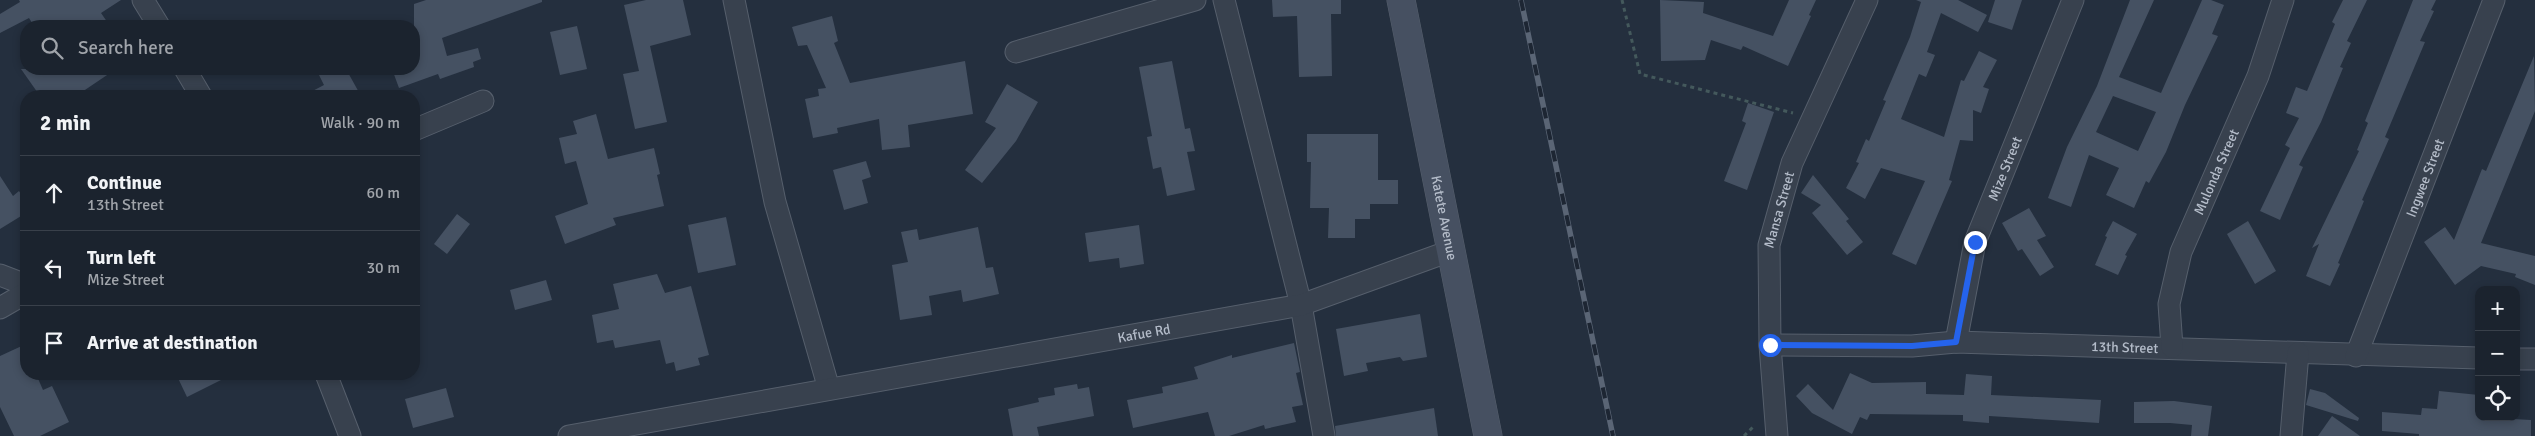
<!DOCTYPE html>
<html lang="en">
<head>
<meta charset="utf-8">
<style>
  :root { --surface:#1b232e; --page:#282f3a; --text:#f1f3f6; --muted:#a0a4aa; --line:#39404a }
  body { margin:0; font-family:Signika,sans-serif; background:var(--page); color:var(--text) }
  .controls { position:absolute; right:15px; bottom:15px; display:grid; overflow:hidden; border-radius:10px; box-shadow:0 2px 8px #0003 }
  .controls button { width:45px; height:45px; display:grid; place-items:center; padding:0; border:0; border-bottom:1px solid var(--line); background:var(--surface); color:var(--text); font:25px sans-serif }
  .stop { position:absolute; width:15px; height:15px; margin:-11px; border:4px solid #2563eb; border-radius:50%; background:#fff }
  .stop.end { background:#2563eb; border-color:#fff; box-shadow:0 1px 5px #0008 }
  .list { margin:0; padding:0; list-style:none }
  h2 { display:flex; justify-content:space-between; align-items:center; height:65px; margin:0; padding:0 20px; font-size:21px }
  h2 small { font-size:16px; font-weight:400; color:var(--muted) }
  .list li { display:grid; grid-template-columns:32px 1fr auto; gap:15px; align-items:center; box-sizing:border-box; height:75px; padding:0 20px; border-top:1px solid var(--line) }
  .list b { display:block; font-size:19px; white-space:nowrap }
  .list p { margin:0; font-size:16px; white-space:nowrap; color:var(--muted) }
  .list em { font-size:16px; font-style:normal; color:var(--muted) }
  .icon { flex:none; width:28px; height:28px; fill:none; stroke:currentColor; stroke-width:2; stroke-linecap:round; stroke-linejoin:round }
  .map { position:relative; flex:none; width:2535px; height:436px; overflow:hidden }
  .search { position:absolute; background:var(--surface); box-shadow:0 2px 8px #0003; left:20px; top:20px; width:400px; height:55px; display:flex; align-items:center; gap:12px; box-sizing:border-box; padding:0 18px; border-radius:20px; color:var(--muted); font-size:19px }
  .panel { position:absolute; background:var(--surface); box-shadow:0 2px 8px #0003; left:20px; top:90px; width:400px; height:290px; border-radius:20px }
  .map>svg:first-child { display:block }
  .building { fill:#455162; fill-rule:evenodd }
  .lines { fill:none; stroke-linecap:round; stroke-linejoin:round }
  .street-casing { stroke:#565f6c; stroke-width:23 }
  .secondary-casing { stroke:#565f6c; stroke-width:29 }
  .path { stroke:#44595c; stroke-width:3; stroke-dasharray:4 4; stroke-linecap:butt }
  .street { stroke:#38414e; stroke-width:21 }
  .secondary { stroke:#465061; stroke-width:28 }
  .rail-casing { stroke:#5a6575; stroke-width:5.5 }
  .rail { stroke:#1d2633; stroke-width:4; stroke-dasharray:11; stroke-linecap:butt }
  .route { stroke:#2563eb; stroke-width:6 }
  .labels { text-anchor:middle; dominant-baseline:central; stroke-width:5; stroke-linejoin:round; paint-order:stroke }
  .street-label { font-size:14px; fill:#b4bcc9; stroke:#1d2633 }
</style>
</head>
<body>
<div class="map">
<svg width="2535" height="436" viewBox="0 0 2535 436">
  <rect width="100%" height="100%" fill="#242f3e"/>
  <g class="building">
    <polygon points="19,0 121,0 101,13 110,26 34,26 29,18 0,33 0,14 20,2"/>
    <polygon points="426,0 542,0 542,2 442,38 447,56 478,48 481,59 473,62 474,67 440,79 438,74 399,88 392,69 414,69 414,4"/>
    <polygon points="646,0 683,0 691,35 650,46 667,122 635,129 623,74 639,71 624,5"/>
    <polygon points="1272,0 1341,0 1341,14 1331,14 1332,76 1299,77 1297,16 1273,17"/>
    <polygon points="1660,0 1704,2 1703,13 1773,36 1789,0 1816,0 1809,15 1811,16 1788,66 1743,46 1741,50 1711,40 1705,60 1661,61"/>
    <polygon points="1916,0 1958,0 1987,15 1978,32 1941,13 1927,52 1935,55 1926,77 1919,74 1901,119 1944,137 1961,80 1964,81 1979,51 1997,60 1983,87 1989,89 1981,113 1973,110 1973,141 1960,140 1949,180 1952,181 1916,265 1892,254 1925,181 1881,168 1865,199 1846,188 1859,163 1856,162 1866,139 1869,141 1886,101 1883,100 1910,37 1921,2"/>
    <polygon points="1995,0 2022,0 2012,30 1988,22"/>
    <path d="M2130,0H2154L2119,77L2161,93L2202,0H2211L2224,5L2212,34L2218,36L2185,105L2166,152L2149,183L2146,181L2134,208L2106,195L2119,168L2089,155L2071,207L2048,198L2067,147L2097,86ZM2113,96L2156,112L2138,151L2096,132Z"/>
    <polygon points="2343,0 2367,0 2347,41 2351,43 2340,67 2343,68 2321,122 2299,165 2303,167 2280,220 2260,211 2290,148 2285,145 2299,118 2286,113 2296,87 2307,91 2335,24 2332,22"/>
    <polygon points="2413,0 2436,0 2431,10 2434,11 2420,41 2425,42 2385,137 2389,139 2362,200 2364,201 2338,263 2340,264 2330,286 2306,276 2319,244 2312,248 2359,151 2357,150 2368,123 2365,121"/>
    <polygon points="832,16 838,41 834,43 850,83 965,61 973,114 908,125 910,147 882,150 879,119 837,128 838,133 813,138 805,99 819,96 818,89 826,88 807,45 798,46 792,27"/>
    <polygon points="577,26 587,69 560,75 550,32"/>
    <polygon points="2534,56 2535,111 2481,243 2535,256 2535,285 2515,277 2516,274 2481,266 2455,285 2424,242 2445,227 2454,240 2482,169 2486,171"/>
    <polygon points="1172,61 1185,129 1190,128 1195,151 1187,152 1195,190 1167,196 1161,167 1153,169 1147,137 1152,136 1139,67"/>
    <polygon points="21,69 116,69 76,96 40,96"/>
    <polygon points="330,69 346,69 361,96 303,96 324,85 319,75"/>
    <polygon points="1007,84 1038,102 1016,141 982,183 965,170 996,128 985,122"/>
    <polygon points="1748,103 1774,112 1747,190 1724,181 1746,123 1742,121"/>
    <polygon points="596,114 608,159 654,148 660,174 657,175 664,206 613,218 616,225 565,244 555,216 588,204 576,161 565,164 559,138 577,134 573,121"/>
    <polygon points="1307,134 1378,134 1378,180 1398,180 1398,204 1370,204 1370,219 1355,219 1355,238 1328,238 1329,208 1310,208 1311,162 1307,162"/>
    <polygon points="866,161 871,177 862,180 868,203 844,210 833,170"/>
    <polygon points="1813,175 1849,219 1846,221 1863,242 1847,255 1812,213 1821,205 1801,193"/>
    <polygon points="0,176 13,196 19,191 26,202 26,213 0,229"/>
    <polygon points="2029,208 2046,236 2037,240 2054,267 2040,276 2022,249 2018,251 2002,223"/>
    <polygon points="457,214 470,224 447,254 434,244"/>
    <polygon points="726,217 736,265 698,273 688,225"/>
    <polygon points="2113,221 2137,234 2125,255 2127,256 2118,275 2095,265 2107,237 2105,236"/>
    <polygon points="2248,221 2276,271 2255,284 2227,234"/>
    <polygon points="1139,225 1144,264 1120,268 1119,258 1089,262 1085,233"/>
    <polygon points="978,227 986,268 993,267 999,294 963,302 961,290 929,296 932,315 900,320 892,265 908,262 901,232 917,229 919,240"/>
    <polygon points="657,274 665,293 691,286 709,355 698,358 700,365 676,371 674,362 666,364 660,340 615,348 613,340 597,343 592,315 619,309 613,284"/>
    <polygon points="546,280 552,300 515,310 510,290"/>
    <polygon points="1420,314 1427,357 1403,361 1400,357 1366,363 1368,371 1344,376 1336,329"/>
    <polygon points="1294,343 1300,372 1296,373 1303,405 1292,407 1296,422 1265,429 1264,425 1229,436 1215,436 1208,412 1133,428 1127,400 1163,393 1162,387 1198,379 1194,367 1232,355 1232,358"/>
    <polygon points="26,344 26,374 36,374 43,390 52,386 69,422 40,436 14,436 0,407 0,356"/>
    <polygon points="1850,373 1872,383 1926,382 1926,394 1964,395 1966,374 1992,376 1991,395 2101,400 2099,423 1989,416 1989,423 1963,421 1963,415 1870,414 1867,420 1860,417 1852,434 1812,413 1796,396 1808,384 1833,410"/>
    <polygon points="176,374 233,374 187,397"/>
    <polygon points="1077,384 1078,389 1089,387 1094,416 1037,427 1039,436 1013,436 1008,409 1039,402 1038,398 1055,395 1054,388"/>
    <polygon points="446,388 454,417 413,428 405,399"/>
    <polygon points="2310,389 2325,393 2359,418 2358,421 2306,405"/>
    <polygon points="2439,391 2479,395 2479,417 2531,420 2531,436 2419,436 2419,434 2382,431 2382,412 2421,415 2422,408 2437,409"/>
    <polygon points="2174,401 2212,406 2208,436 2191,436 2192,425 2170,423 2134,423 2134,402"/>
    <polygon points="1434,408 1438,436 1336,436 1335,426"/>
    <polygon points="2332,416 2360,436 2318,436"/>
  </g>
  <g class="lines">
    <g class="street-casing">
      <g id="street">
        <polyline points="143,0 159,26"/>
        <polyline points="734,0 775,202 829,389"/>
        <polyline points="1224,0 1301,305 1324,436"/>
        <polyline points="1016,52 1195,0"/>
        <polyline points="185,69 201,96"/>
        <polyline points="414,130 483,101"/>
        <polyline points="0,275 26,285"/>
        <polyline points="0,308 26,293"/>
        <path id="s1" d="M1956,342L1975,242L2073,0"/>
        <path id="s2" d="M1770,345L1912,346L1956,342L2479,358"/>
        <path id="s3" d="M2172,347L2169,304L2181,252L2258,76L2283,0"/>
        <path id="s4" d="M2356,356L2494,0"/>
        <polyline points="2516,359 2535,359"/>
        <polyline points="326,374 350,436"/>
        <path id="s5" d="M569,436L1301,305L1450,251"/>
        <path id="s6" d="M1777,436L1770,345L1769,245L1792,163L1867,0"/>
        <polyline points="2291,436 2298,353"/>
      </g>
    </g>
    <g class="secondary-casing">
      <g id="secondary">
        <path id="s7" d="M1401,0L1488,436"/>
      </g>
    </g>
    <g class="path">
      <polyline points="1622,0 1640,74 1793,113"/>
      <polyline points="1744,436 1755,425"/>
    </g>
    <use href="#street" class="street"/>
    <use href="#secondary" class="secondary"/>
    <g class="rail-casing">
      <polyline id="rail" points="1521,0 1613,436"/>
    </g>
    <use href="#rail" class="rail"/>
  </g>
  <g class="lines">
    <polyline class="route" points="1770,345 1912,346 1956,342 1975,242"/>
  </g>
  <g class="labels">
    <g class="street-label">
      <text stroke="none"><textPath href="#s1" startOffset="181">Mize Street</textPath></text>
      <text stroke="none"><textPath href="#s3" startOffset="184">Mulonda Street</textPath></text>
      <text stroke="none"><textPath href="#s4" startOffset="191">Ingwee Street</textPath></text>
      <text stroke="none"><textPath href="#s6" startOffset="228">Mansa Street</textPath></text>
      <text stroke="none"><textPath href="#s7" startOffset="222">Katete Avenue</textPath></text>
      <text stroke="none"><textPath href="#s5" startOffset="584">Kafue Rd</textPath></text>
      <text stroke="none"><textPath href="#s2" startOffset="355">13th Street</textPath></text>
    </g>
  </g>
</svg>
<div class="controls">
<button>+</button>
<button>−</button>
<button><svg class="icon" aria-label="locate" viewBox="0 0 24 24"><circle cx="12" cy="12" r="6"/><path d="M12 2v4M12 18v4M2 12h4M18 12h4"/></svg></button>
</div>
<div class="stop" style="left:1770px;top:345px"></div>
<div class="stop end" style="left:1975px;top:242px"></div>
<div class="search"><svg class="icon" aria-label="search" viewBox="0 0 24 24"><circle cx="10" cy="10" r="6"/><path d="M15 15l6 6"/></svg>Search here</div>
<section class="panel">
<h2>2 min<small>Walk · 90 m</small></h2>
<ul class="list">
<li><svg class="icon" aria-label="ahead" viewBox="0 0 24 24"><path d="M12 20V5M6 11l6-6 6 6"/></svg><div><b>Continue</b><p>13th Street</p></div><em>60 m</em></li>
<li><svg class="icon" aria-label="left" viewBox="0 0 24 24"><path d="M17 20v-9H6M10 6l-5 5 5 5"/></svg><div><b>Turn left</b><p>Mize Street</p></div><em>30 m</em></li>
<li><svg class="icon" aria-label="arrive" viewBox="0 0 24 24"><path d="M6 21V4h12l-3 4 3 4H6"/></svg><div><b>Arrive at destination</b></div></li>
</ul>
</section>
</div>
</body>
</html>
